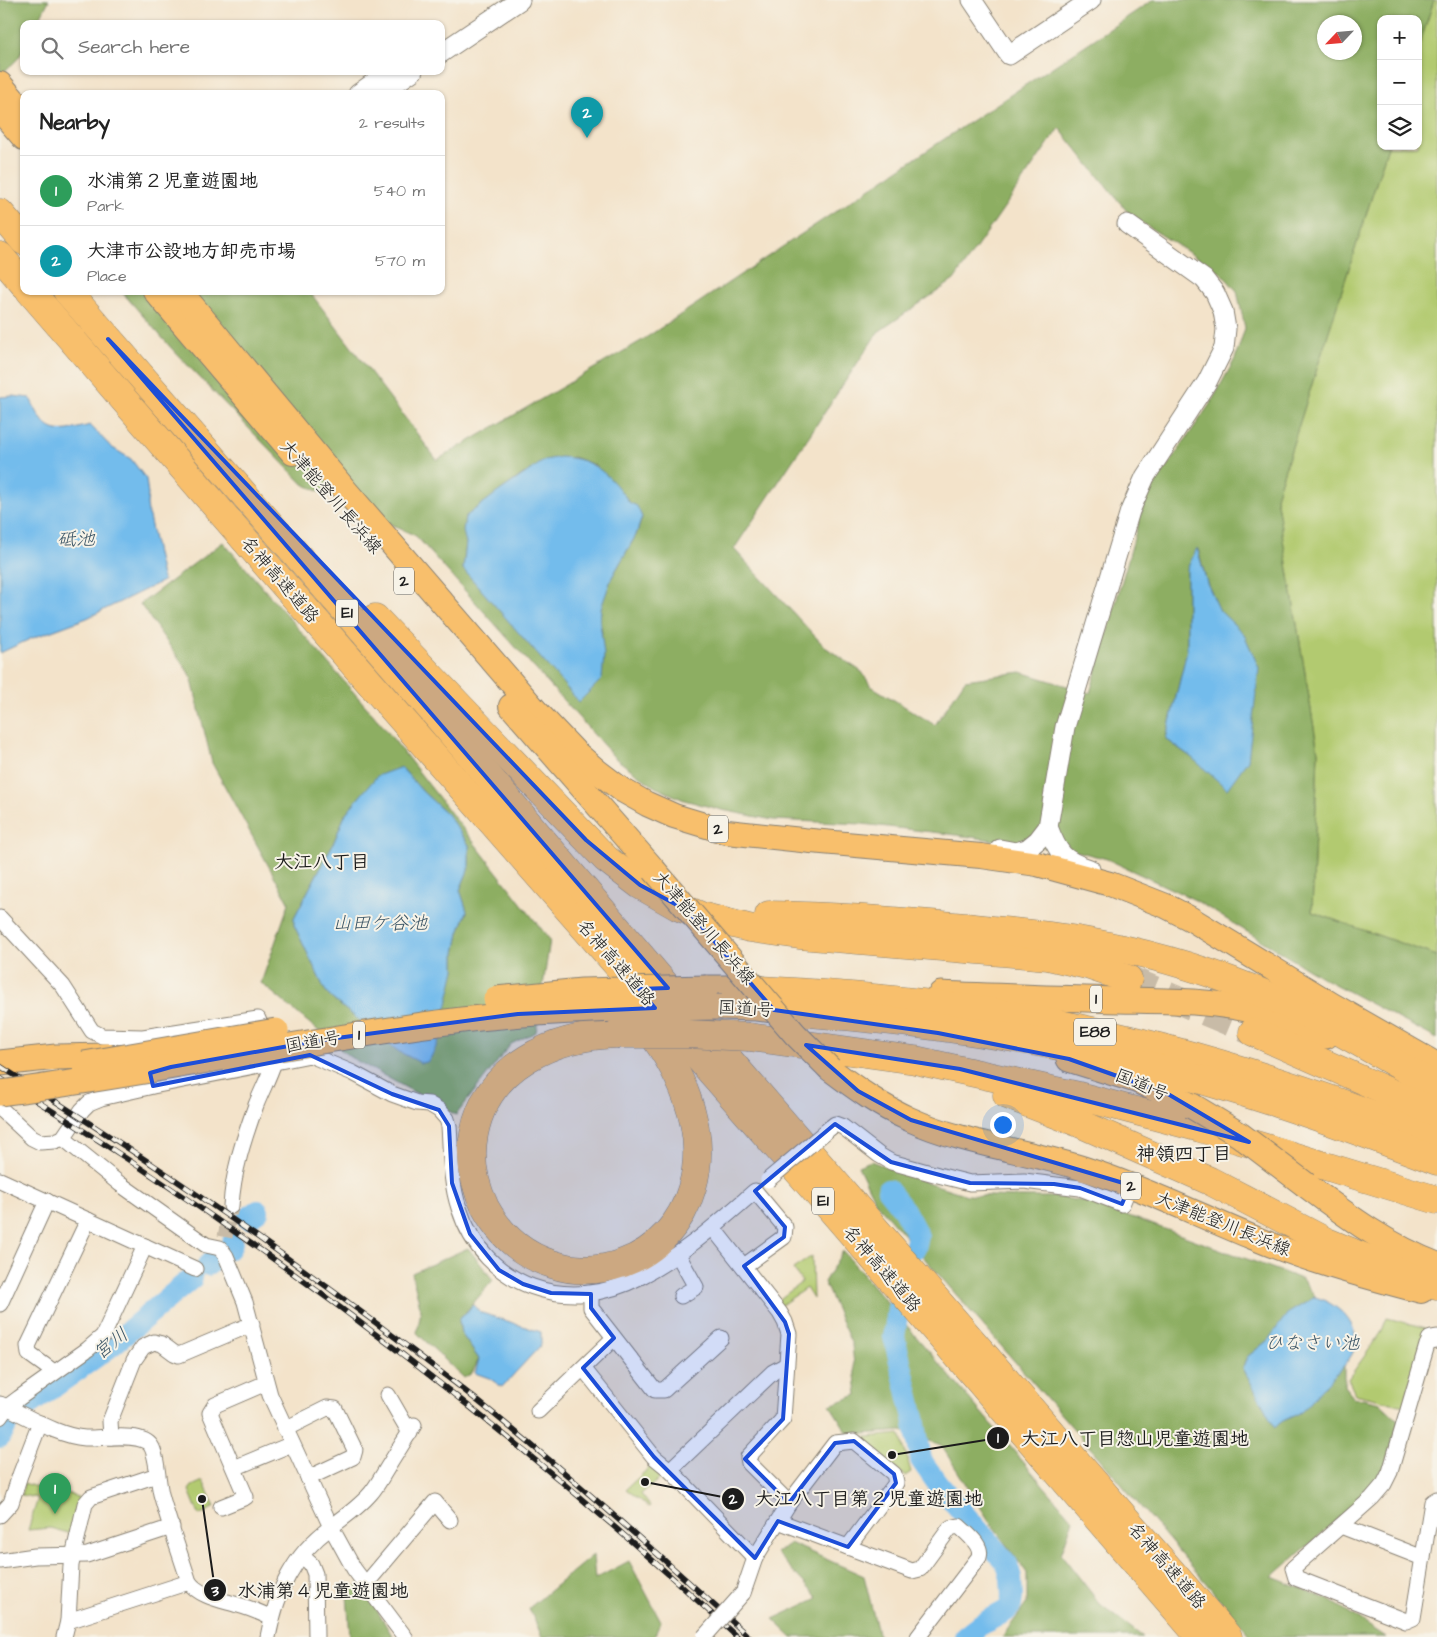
<!DOCTYPE html>
<html lang="en">
<head>
<meta charset="utf-8">
<style>
  :root { --surface:#fff; --page:#f6f6f6; --text:#222; --muted:#767676; --line:#e0e0e0; --accent:#111827 }
  body { margin:0; font-family:"Architects Daughter","Klee One",sans-serif; background:var(--page); color:var(--text) }
  .controls { position:absolute; right:15px; top:15px; display:grid; overflow:hidden; border-radius:10px; box-shadow:0 1px 4px #0004 }
  .controls button { width:45px; height:45px; display:grid; place-items:center; padding:0; border:0; border-bottom:1px solid var(--line); background:var(--surface); color:var(--text); font:25px sans-serif }
  .compass { position:absolute; left:1317px; top:15px; width:45px; height:45px; border-radius:50%; background:var(--surface); box-shadow:0 1px 4px #0004; rotate:244deg }
  .you { position:absolute; left:1002px; top:1124px; width:18px; height:18px; margin:-12px; border:4px solid #fff; border-radius:50%; background:#1a73e8; box-shadow:0 0 0 8px #1a73e833 }
  .badge { display:grid; place-items:center; width:32px; height:32px; border-radius:50%; background:var(--accent); color:#fff; font-size:16px; font-weight:700 }
  .pin { position:absolute; translate:-50% -41px; filter:drop-shadow(0 1px 2px #0008) }
  .pin::after { content:''; position:absolute; top:26px; width:18px; height:15px; background:inherit; clip-path:polygon(0 0,100% 0,50% 100%) }
  .list { margin:0; padding:0; list-style:none }
  h2 { display:flex; justify-content:space-between; align-items:center; height:65px; margin:0; padding:0 20px; font-size:21px }
  h2 small { font-size:16px; font-weight:400; color:var(--muted) }
  .list li { display:grid; grid-template-columns:32px 1fr auto; gap:15px; align-items:center; box-sizing:border-box; height:70px; padding:0 20px; border-top:1px solid var(--line) }
  .list b { display:block; font-size:19px; white-space:nowrap }
  .list p { margin:0; font-size:16px; white-space:nowrap; color:var(--muted) }
  .list em { font-size:16px; font-style:normal; color:var(--muted) }
  .icon { flex:none; width:28px; height:28px; fill:none; stroke:currentColor; stroke-width:2; stroke-linecap:round; stroke-linejoin:round }
  .map { position:relative; flex:none; width:1437px; height:1637px; overflow:hidden }
  .search { position:absolute; background:var(--surface); box-shadow:0 1px 4px #0004; left:20px; top:20px; width:425px; height:55px; display:flex; align-items:center; gap:12px; box-sizing:border-box; padding:0 18px; border-radius:10px; color:var(--muted); font-size:19px }
  .panel { position:absolute; background:var(--surface); box-shadow:0 1px 4px #0004; left:20px; top:90px; width:425px; height:205px; border-radius:10px }
  .map>svg:first-child { display:block }
  .green { fill:#b2ca70; stroke:#677346 }
  .forest { fill:#8dae62; stroke:#54653f; fill-rule:evenodd }
  .water { fill:#73bcec; stroke:#486c84 }
  .lines { fill:none; stroke-linecap:round; stroke-linejoin:round }
  .river { stroke:#73bcec; stroke-width:22 }
  .minor-tunnel { stroke:#c8bba7; stroke-width:15; stroke-dasharray:15 8; stroke-linecap:butt }
  .motorway-tunnel { stroke:#c8bba7; stroke-width:28; stroke-dasharray:28 14; stroke-linecap:butt }
  .minor-casing { stroke:#888073; stroke-width:17 }
  .tertiary-casing { stroke:#888073; stroke-width:21 }
  .primary-casing { stroke:#888073; stroke-width:26 }
  .trunk-casing { stroke:#888073; stroke-width:27 }
  .motorway-casing { stroke:#888073; stroke-width:29 }
  .minor { stroke:#fff; stroke-width:15 }
  .tertiary { stroke:#fff; stroke-width:19 }
  .primary { stroke:#f8bf6c; stroke-width:24 }
  .trunk { stroke:#f8bf6c; stroke-width:25 }
  .motorway { stroke:#f8bf6c; stroke-width:28 }
  .rail-casing { stroke:#1c1c1c; stroke-width:5.5 }
  .rail { stroke:#f7f3e8; stroke-width:4; stroke-dasharray:11; stroke-linecap:butt }
  .minor-bridge-casing { stroke:#888073; stroke-width:17; stroke-linecap:butt }
  .primary-bridge-casing { stroke:#888073; stroke-width:26; stroke-linecap:butt }
  .trunk-bridge-casing { stroke:#888073; stroke-width:27; stroke-linecap:butt }
  .motorway-bridge-casing { stroke:#888073; stroke-width:29; stroke-linecap:butt }
  .minor-bridge { stroke:#fff; stroke-width:15 }
  .primary-bridge { stroke:#f8bf6c; stroke-width:24 }
  .trunk-bridge { stroke:#f8bf6c; stroke-width:25 }
  .motorway-bridge { stroke:#f8bf6c; stroke-width:28 }
  .marked { fill:#1d4ed8; fill-opacity:0.2; stroke:#1d4ed8; stroke-width:4; stroke-linejoin:round }
  .labels { text-anchor:middle; dominant-baseline:central; stroke-width:4; stroke-linejoin:round; paint-order:stroke }
  .shield { fill:#f7f3e8; stroke:#5e5c59; stroke-width:1 }
  .shield-label { font-size:16px; font-weight:bold; fill:#1c1c1c }
  .street-label { font-size:18px; fill:#1c1c1c; stroke:#f7f3e8 }
  .water-label { font-size:19px; font-style:italic; fill:#3a5465; stroke:#f7f3e8 }
  .neighbourhood-label { font-size:19px; font-weight:bold; fill:#1c1c1c; stroke:#f7f3e8 }
  .leader { fill:none; stroke:#1c1c1c; stroke-width:2 }
  .callout-dot { fill:#1c1c1c; stroke:#f7f3e8; stroke-width:2 }
  .mark-label { font-size:15px; text-anchor:middle; font-weight:bold; fill:#fff }
  .callout-label { font-size:19px; text-anchor:middle; font-weight:bold; fill:#1c1c1c; stroke:#f7f3e8; stroke-width:4; stroke-linejoin:round; paint-order:stroke }
</style>
</head>
<body>
<div class="map">
<svg width="1437" height="1637" viewBox="0 0 1437 1637">
  <rect width="100%" height="100%" fill="#f7f3e8"/>
  <filter id="ink" filterUnits="userSpaceOnUse"><feTurbulence type="fractalNoise" baseFrequency=".02" numOctaves="2"/><feDisplacementMap in="SourceGraphic" scale="10" xChannelSelector="R" yChannelSelector="G"/><feConvolveMatrix kernelMatrix="1 2 1 2 8 2 1 2 1" color-interpolation-filters="sRGB"/></filter>
  <filter id="wash" filterUnits="userSpaceOnUse"><feTurbulence type="fractalNoise" baseFrequency=".0096" numOctaves="4" result="noise"/><feDisplacementMap in="SourceGraphic" scale="20" xChannelSelector="R" yChannelSelector="G"/><feGaussianBlur stdDeviation="1.12" result="paint"/><feColorMatrix in="noise" values="0 0 0 0 0 0 0 0 0 0 0 0 0 0 0 0 0 1.4 0 .05"/><feComposite in="paint" operator="in"/></filter>
  <g filter="url(#wash)">
    <rect width="100%" height="100%" fill="#f3e3ca"/>
    <g class="green">
      <polygon points="1434,0 1437,0 1437,956 1312,912 1318,752 1276,497 1388,146 1418,146 1418,49"/>
      <polygon points="812,1256 813,1299 806,1288 780,1306 777,1301 802,1282 793,1269"/>
      <polygon points="1387,1318 1426,1328 1404,1406 1355,1394 1348,1379 1381,1333"/>
      <polygon points="900,1434 911,1472 905,1476 856,1438"/>
      <polygon points="652,1465 664,1475 641,1494 650,1506 649,1507 626,1489"/>
      <polygon points="203,1481 215,1507 199,1515 189,1490 192,1486"/>
      <polygon points="24,1483 54,1493 55,1487 80,1499 72,1534 50,1528 28,1530 38,1498 21,1495"/>
    </g>
    <g class="forest">
      <path d="M0,0H49L37,24H24C24,56 24,54 0,75Z"/>
      <path d="M1153,0H1434L1418,49V19H1381V146H1388L1276,497L1318,752L1312,912L1437,956V1039L1321,977L1195,900L1107,859L1080,852L949,834L862,824L773,820L722,810L684,800L655,787L615,758L416,536L303,484L173,350L121,291H309L437,460L641,341ZM1324,22H1354V52H1324ZM1059,128L1130,215L1221,273L1237,291L1245,328L1235,359L1210,404L1153,487L1143,507L1090,693L1021,672L965,680L935,725L871,686L862,672L825,647L734,549L878,332L954,280ZM573,457L595,465L624,495L642,518L636,535L612,577L606,592L601,608L600,621L602,633L580,702L463,569L466,543L465,517L523,474ZM1198,549L1207,583L1220,612L1244,634L1191,757L1166,739L1187,650V569Z"/>
      <path d="M223,542L383,726L550,940L536,1032L511,1044L456,1115L350,1057L261,983L289,903L212,763L191,676L140,604ZM401,767L423,792L447,814L469,845V868L460,890L467,912L459,933L455,953V970L421,1063L398,1051L331,998L325,990L294,925V918L297,912L333,844L346,813L363,793Z"/>
      <polygon points="871,1161 914,1178 967,1195 1016,1197 1058,1197 1093,1203 1302,1279 1315,1297 1287,1315 1268,1340 1247,1357 1243,1368 1275,1427 1280,1422 1301,1412 1344,1364 1344,1386 1353,1397 1380,1403 1399,1421 1384,1472 1348,1510 1272,1577 1330,1600 1386,1637 1252,1637 1093,1451 876,1203 858,1166"/>
      <polygon points="468,1248 493,1280 459,1320 461,1333 479,1359 472,1373 464,1378 417,1333 421,1311 412,1273"/>
      <polygon points="843,1251 1073,1520 1061,1554 1100,1604 1143,1637 1002,1637 1027,1603 1027,1573 993,1527 941,1445 902,1431 849,1435 830,1405 857,1395 852,1345 824,1282"/>
      <polygon points="790,1543 864,1576 879,1637 792,1637 773,1619 818,1598 776,1553"/>
      <polygon points="593,1555 595,1579 629,1561 661,1621 654,1637 542,1637 529,1608"/>
      <polygon points="360,1582 393,1637 350,1637 347,1595"/>
    </g>
    <g class="water">
      <path d="M13,396L30,398C47,434 53,435 90,425L111,447L131,459L146,479L148,495L147,504L148,512L163,581L87,618L30,639L0,653V397Z"/>
      <path d="M560,457C595,458 610,476 630,503L637,506L642,517L636,535L612,577L601,608L600,621L604,655L602,679L579,702L463,569L466,543L463,531L465,517L498,492L545,460Z"/>
      <polygon points="1197,548 1207,583 1220,611 1244,634 1259,668 1248,760 1227,789 1191,757 1166,739 1187,650 1187,569"/>
      <polygon points="401,767 423,792 447,814 469,845 469,868 460,890 467,911 459,933 455,953 455,970 438,1043 430,1059 427,1062 421,1063 398,1051 331,998 325,990 294,925 294,918 297,912 333,844 346,813 377,776"/>
      <path d="M1315,1297C1337,1303 1362,1325 1354,1350C1349,1363 1334,1376 1324,1386C1317,1394 1310,1405 1301,1412C1292,1418 1282,1419 1275,1428L1243,1368L1247,1357L1268,1340L1287,1314Z"/>
      <polygon points="473,1305 482,1313 541,1332 541,1345 502,1387 489,1378 475,1373 479,1359 461,1333 459,1320"/>
    </g>
    <g class="lines">
      <g class="river">
        <polyline points="888,1190 904,1210 918,1236 915,1248"/>
        <polyline points="248,1218 258,1211"/>
        <polyline points="230,1248 232,1243"/>
        <polyline points="208,1265 218,1257"/>
        <polyline points="898,1308 894,1337 914,1418 921,1460 938,1484 997,1552 1007,1564 1011,1578 1012,1597 1011,1605 1006,1611 980,1625 965,1637"/>
        <polyline points="27,1406 111,1346 192,1278"/>
        <polyline points="0,1437 6,1426"/>
      </g>
    </g>
  </g>
  <g filter="url(#ink)">
    <g class="lines">
      <polyline class="minor-tunnel" points="225,1237 231,1206"/>
      <polyline class="motorway-tunnel" points="1128,979 1253,1032"/>
      <g class="minor-casing">
        <g id="minor">
          <path d="M0,918L63,986L92,1031L102,1036L143,1037L258,1019L274,1062C269,1077 262,1090 256,1105C244,1138 233,1171 231,1206"/>
          <path d="M0,1108L32,1138L40,1142L55,1141L63,1138L82,1110L89,1103L101,1098L153,1086L310,1055L353,1073L392,1094L417,1103L429,1104L439,1110L447,1119L449,1126C451,1154 450,1181 459,1208C484,1288 569,1315 640,1277C683,1255 719,1222 755,1191L785,1227L784,1237L744,1266"/>
          <polyline points="830,1128 835,1124 843,1127 879,1155 891,1162 938,1175 970,1183 1024,1181 1080,1188 1122,1204 1130,1185"/>
          <polyline points="63,1138 120,1184 206,1245 220,1248 226,1256 245,1302 270,1395 331,1527 354,1569 405,1637"/>
          <polyline points="0,1180 195,1269"/>
          <polyline points="713,1228 780,1313 785,1322 789,1334 783,1419 748,1457 749,1463 789,1503"/>
          <polyline points="678,1255 696,1287 681,1296"/>
          <polyline points="591,1294 591,1308 655,1390 664,1390 721,1338"/>
          <polyline points="0,1304 47,1201"/>
          <polyline points="1431,1340 1427,1345 1390,1472 1384,1484 1372,1498 1293,1568 1296,1578 1406,1621 1413,1618 1432,1502 1437,1499"/>
          <polyline points="583,1368 654,1457 670,1470 755,1558 789,1503 835,1443 854,1441 894,1474 896,1483 848,1547"/>
          <polyline points="54,1372 29,1354 28,1346 88,1220"/>
          <polyline points="388,1395 410,1433"/>
          <path d="M0,1404C26,1415 57,1436 85,1438C101,1439 142,1431 151,1446C157,1455 158,1482 161,1494C169,1524 180,1553 189,1582C200,1597 222,1600 238,1605C250,1608 261,1613 272,1618"/>
          <polyline points="538,1411 614,1338"/>
          <polyline points="0,1417 7,1407 19,1398 88,1349 103,1336 145,1246"/>
          <polyline points="285,1429 327,1408 335,1409 355,1450 353,1457 308,1478"/>
          <polyline points="111,1437 110,1421 134,1360 143,1347 154,1342 162,1344 174,1353 179,1355 252,1324"/>
          <polyline points="234,1468 292,1444"/>
          <polyline points="670,1470 773,1372 786,1365"/>
          <polyline points="221,1507 246,1497 210,1413 215,1405 266,1383"/>
          <polyline points="0,1515 11,1503 20,1475 40,1423"/>
          <path d="M778,1521L912,1571L920,1569L950,1528L959,1526C967,1534 983,1545 979,1557L918,1637"/>
          <polyline points="1341,1526 1423,1558"/>
          <polyline points="302,1556 311,1564 315,1574 316,1637"/>
          <polyline points="0,1561 35,1556 87,1555 172,1527"/>
          <polyline points="365,1585 435,1502 450,1520"/>
          <polyline points="743,1593 755,1558"/>
          <polyline points="68,1621 189,1582"/>
          <polyline points="64,1637 68,1621 71,1565 85,1504 91,1497 157,1475"/>
          <path d="M268,1637C277,1591 292,1556 331,1527C345,1517 360,1506 371,1493C377,1486 381,1478 386,1470C395,1455 405,1440 414,1425"/>
        </g>
      </g>
      <g class="tertiary-casing">
        <g id="tertiary">
          <polyline points="972,0 1009,55 1091,0"/>
          <polyline points="441,53 520,0"/>
          <polyline points="358,94 390,71"/>
          <polyline points="380,94 413,71"/>
          <path d="M1048,827C1058,853 1063,861 1090,869"/>
          <polyline points="1000,849 1016,852 1027,849 1038,840 1048,827 1065,727 1130,511 1145,477 1207,382 1224,348 1226,329 1223,311 1215,293 1204,279 1127,224"/>
          <polyline points="1431,1340 1437,1339"/>
        </g>
      </g>
      <g class="primary-casing">
        <g id="primary">
          <polyline points="0,84 24,112"/>
          <polyline points="0,110 24,138"/>
          <polyline points="155,291 293,453"/>
          <polyline points="180,291 346,491 536,711 574,751 597,771 622,790 647,804 674,816 727,832 811,841 981,856 1037,864 1110,884 1166,906 1191,919 1334,1006 1437,1065"/>
          <polyline points="511,706 654,870"/>
          <path d="M830,1069C855,1088 880,1106 909,1119C966,1145 1032,1151 1091,1171C1146,1189 1198,1215 1252,1237C1306,1260 1364,1276 1421,1291"/>
        </g>
      </g>
      <g class="trunk-casing">
        <g id="trunk">
          <polyline points="706,988 759,988"/>
          <path d="M941,994C1001,997 1060,998 1119,1000C1165,1001 1214,1000 1259,1012C1282,1018 1304,1026 1326,1036"/>
          <polyline points="722,1007 756,1008 790,1012"/>
          <polyline points="1069,1059 1136,1080 1192,1106"/>
          <polyline points="0,1063 56,1057 107,1056"/>
          <path d="M1306,1185C1347,1216 1388,1246 1437,1265"/>
        </g>
      </g>
      <g class="motorway-casing">
        <g id="motorway">
          <polyline points="0,213 24,241"/>
          <polyline points="0,256 24,284"/>
          <polyline points="30,291 265,563 804,1178 1200,1637"/>
          <polyline points="67,291 438,717 724,1054 1228,1637"/>
          <polyline points="375,618 606,859 640,885 677,906 701,916 749,928 799,935 1048,956 1087,965 1128,979"/>
          <path d="M769,915C835,916 900,921 965,927C1003,931 1041,934 1078,940C1136,950 1195,966 1250,988C1315,1014 1376,1053 1437,1087"/>
          <path d="M739,989C833,993 925,1001 1017,1016C1161,1041 1301,1085 1437,1139"/>
          <path d="M782,1011C896,1019 1010,1034 1121,1059C1229,1084 1334,1121 1437,1161"/>
          <polyline points="1253,1032 1437,1113"/>
          <path d="M617,1034C554,1036 487,1065 474,1134C469,1159 474,1184 485,1207C500,1235 523,1255 552,1264C575,1272 600,1271 623,1263C657,1251 682,1223 692,1188C710,1128 678,1065 640,1018"/>
          <polyline points="749,1037 915,1060 1079,1096 1200,1128 1437,1200"/>
          <polyline points="1007,1095 1079,1123 1210,1181 1327,1242 1416,1279 1437,1285"/>
        </g>
      </g>
      <use href="#minor" class="minor"/>
      <use href="#tertiary" class="tertiary"/>
      <use href="#primary" class="primary"/>
      <use href="#trunk" class="trunk"/>
      <use href="#motorway" class="motorway"/>
      <g class="rail-casing">
        <g id="rail">
          <path d="M0,1066C69,1110 139,1154 206,1201C292,1260 376,1322 459,1386C559,1465 655,1551 749,1637"/>
          <path d="M0,1078C263,1240 511,1426 737,1637"/>
        </g>
      </g>
      <use href="#rail" class="rail"/>
      <g class="minor-bridge-casing">
        <g id="minor-bridge">
          <polyline points="768,1180 830,1128"/>
          <polyline points="704,1637 743,1593"/>
        </g>
      </g>
      <g class="primary-bridge-casing">
        <polyline id="primary-bridge" points="654,870 795,1034 830,1069"/>
      </g>
      <g class="trunk-bridge-casing">
        <g id="trunk-bridge">
          <polyline points="496,999 582,991 706,988"/>
          <polyline points="84,1064 276,1031"/>
          <path d="M0,1093C155,1073 307,1039 462,1020C549,1010 635,1008 722,1007"/>
          <polyline points="1192,1106 1240,1135 1306,1185"/>
        </g>
      </g>
      <g class="motorway-bridge-casing">
        <polyline id="motorway-bridge" points="617,1034 687,1034 749,1037"/>
      </g>
      <use href="#minor-bridge" class="minor-bridge"/>
      <use href="#primary-bridge" class="primary-bridge"/>
      <use href="#trunk-bridge" class="trunk-bridge"/>
      <use href="#motorway-bridge" class="motorway-bridge"/>
    </g>
  </g>
  <path class="marked" d="M108,339L586,840L640,885L688,911L774,1010L938,1033L1069,1059L1168,1094L1249,1142L960,1069L806,1045L858,1091L911,1120L1130,1185L1122,1204L1080,1188L1054,1184L970,1183L891,1162L835,1124L755,1191L785,1227L784,1237L744,1266L785,1322L789,1334L783,1419L745,1459L789,1503L835,1443L854,1441L894,1474L896,1483L848,1547L778,1521L755,1558L654,1457L583,1368L614,1338L591,1308V1294L551,1293L523,1284L499,1270L470,1234L452,1183L449,1126L439,1110L392,1094L310,1055L153,1086L150,1073L171,1067L322,1040L518,1014L655,1008L639,989L668,988Z"/>
  <g class="labels">
    <g class="shield">
      <rect x="394" y="567.5" width="20" height="27" rx="4"/>
      <rect x="336" y="599.5" width="22" height="27" rx="4"/>
      <rect x="708" y="815.5" width="20" height="27" rx="4"/>
      <rect x="1090" y="985.5" width="12" height="27" rx="4"/>
      <rect x="1074" y="1018.5" width="42" height="27" rx="4"/>
      <rect x="353" y="1021.5" width="12" height="27" rx="4"/>
      <rect x="1121" y="1172.5" width="20" height="27" rx="4"/>
      <rect x="812" y="1187.5" width="22" height="27" rx="4"/>
    </g>
    <g class="shield-label">
      <text x="404" y="581">2</text>
      <text x="347" y="613">E1</text>
      <text x="718" y="829">2</text>
      <text x="1096" y="999">1</text>
      <text x="1095" y="1032">E88</text>
      <text x="359" y="1035">1</text>
      <text x="1131" y="1186">2</text>
      <text x="823" y="1201">E1</text>
    </g>
    <g class="street-label">
      <text transform="translate(331 497) rotate(49)">大津能登川長浜線</text>
      <text transform="translate(280 580) rotate(49)">名神高速道路</text>
      <text transform="translate(704 928) rotate(49)">大津能登川長浜線</text>
      <text transform="translate(616 963) rotate(49)">名神高速道路</text>
      <text transform="translate(746 1009) rotate(3)">国道1号</text>
      <text transform="translate(313 1042) rotate(-10)">国道1号</text>
      <text transform="translate(1142 1085) rotate(22)">国道1号</text>
      <text transform="translate(1223 1224) rotate(22)">大津能登川長浜線</text>
      <text transform="translate(882 1269) rotate(49)">名神高速道路</text>
      <text transform="translate(1167 1566) rotate(49)">名神高速道路</text>
    </g>
    <g class="water-label">
      <text x="76" y="539">砥池</text>
      <text x="380" y="923">山田ケ谷池</text>
      <text x="1312" y="1343">ひなさい池</text>
      <text transform="translate(111 1344) rotate(-38)">宮川</text>
    </g>
    <g class="neighbourhood-label">
      <text x="322" y="862">大江八丁目</text>
      <text x="1184" y="1154">神領四丁目</text>
    </g>
  </g>
  <path class="leader" d="M892 1455L998 1438M645 1482L733 1499M202 1499L215 1590"/>
  <g class="callout-dot">
    <circle cx="892" cy="1455" r="5"/>
    <circle cx="645" cy="1482" r="5"/>
    <circle cx="202" cy="1499" r="5"/>
    <circle cx="998" cy="1438" r="12"/>
    <circle cx="733" cy="1499" r="12"/>
    <circle cx="215" cy="1590" r="12"/>
  </g>
  <g class="mark-label">
    <text x="998" y="1443">1</text>
    <text x="733" y="1504">2</text>
    <text x="215" y="1596">3</text>
  </g>
  <g class="callout-label">
    <text x="1135" y="1445">大江八丁目惣山児童遊園地</text>
    <text x="869" y="1505">大江八丁目第２児童遊園地</text>
    <text x="323" y="1597">水浦第４児童遊園地</text>
  </g>
</svg>
<div class="controls">
<button>+</button>
<button>−</button>
<button><svg class="icon" aria-label="layers" viewBox="0 0 24 24"><path d="M12 4l9 5-9 5-9-5zM3 14l9 5 9-5"/></svg></button>
</div>
<svg class="compass" viewBox="-18 -18 36 36"><path d="M0-13l5 13h-10z" fill="#e53935"/><path d="M0 13l5-13h-10z" fill="#767676"/></svg>
<div class="you"></div>
<div class="pin badge" style="left:55px;top:1514px;background:#2e9e5b">1</div>
<div class="pin badge" style="left:587px;top:138px;background:#0f9aa8">2</div>
<div class="search"><svg class="icon" aria-label="search" viewBox="0 0 24 24"><circle cx="10" cy="10" r="6"/><path d="M15 15l6 6"/></svg>Search here</div>
<section class="panel">
<h2>Nearby<small>2 results</small></h2>
<ul class="list">
<li><span class="badge" style="background:#2e9e5b">1</span><div><b>水浦第２児童遊園地</b><p>Park</p></div><em>540 m</em></li>
<li><span class="badge" style="background:#0f9aa8">2</span><div><b>大津市公設地方卸売市場</b><p>Place</p></div><em>570 m</em></li>
</ul>
</section>
</div>
</body>
</html>
